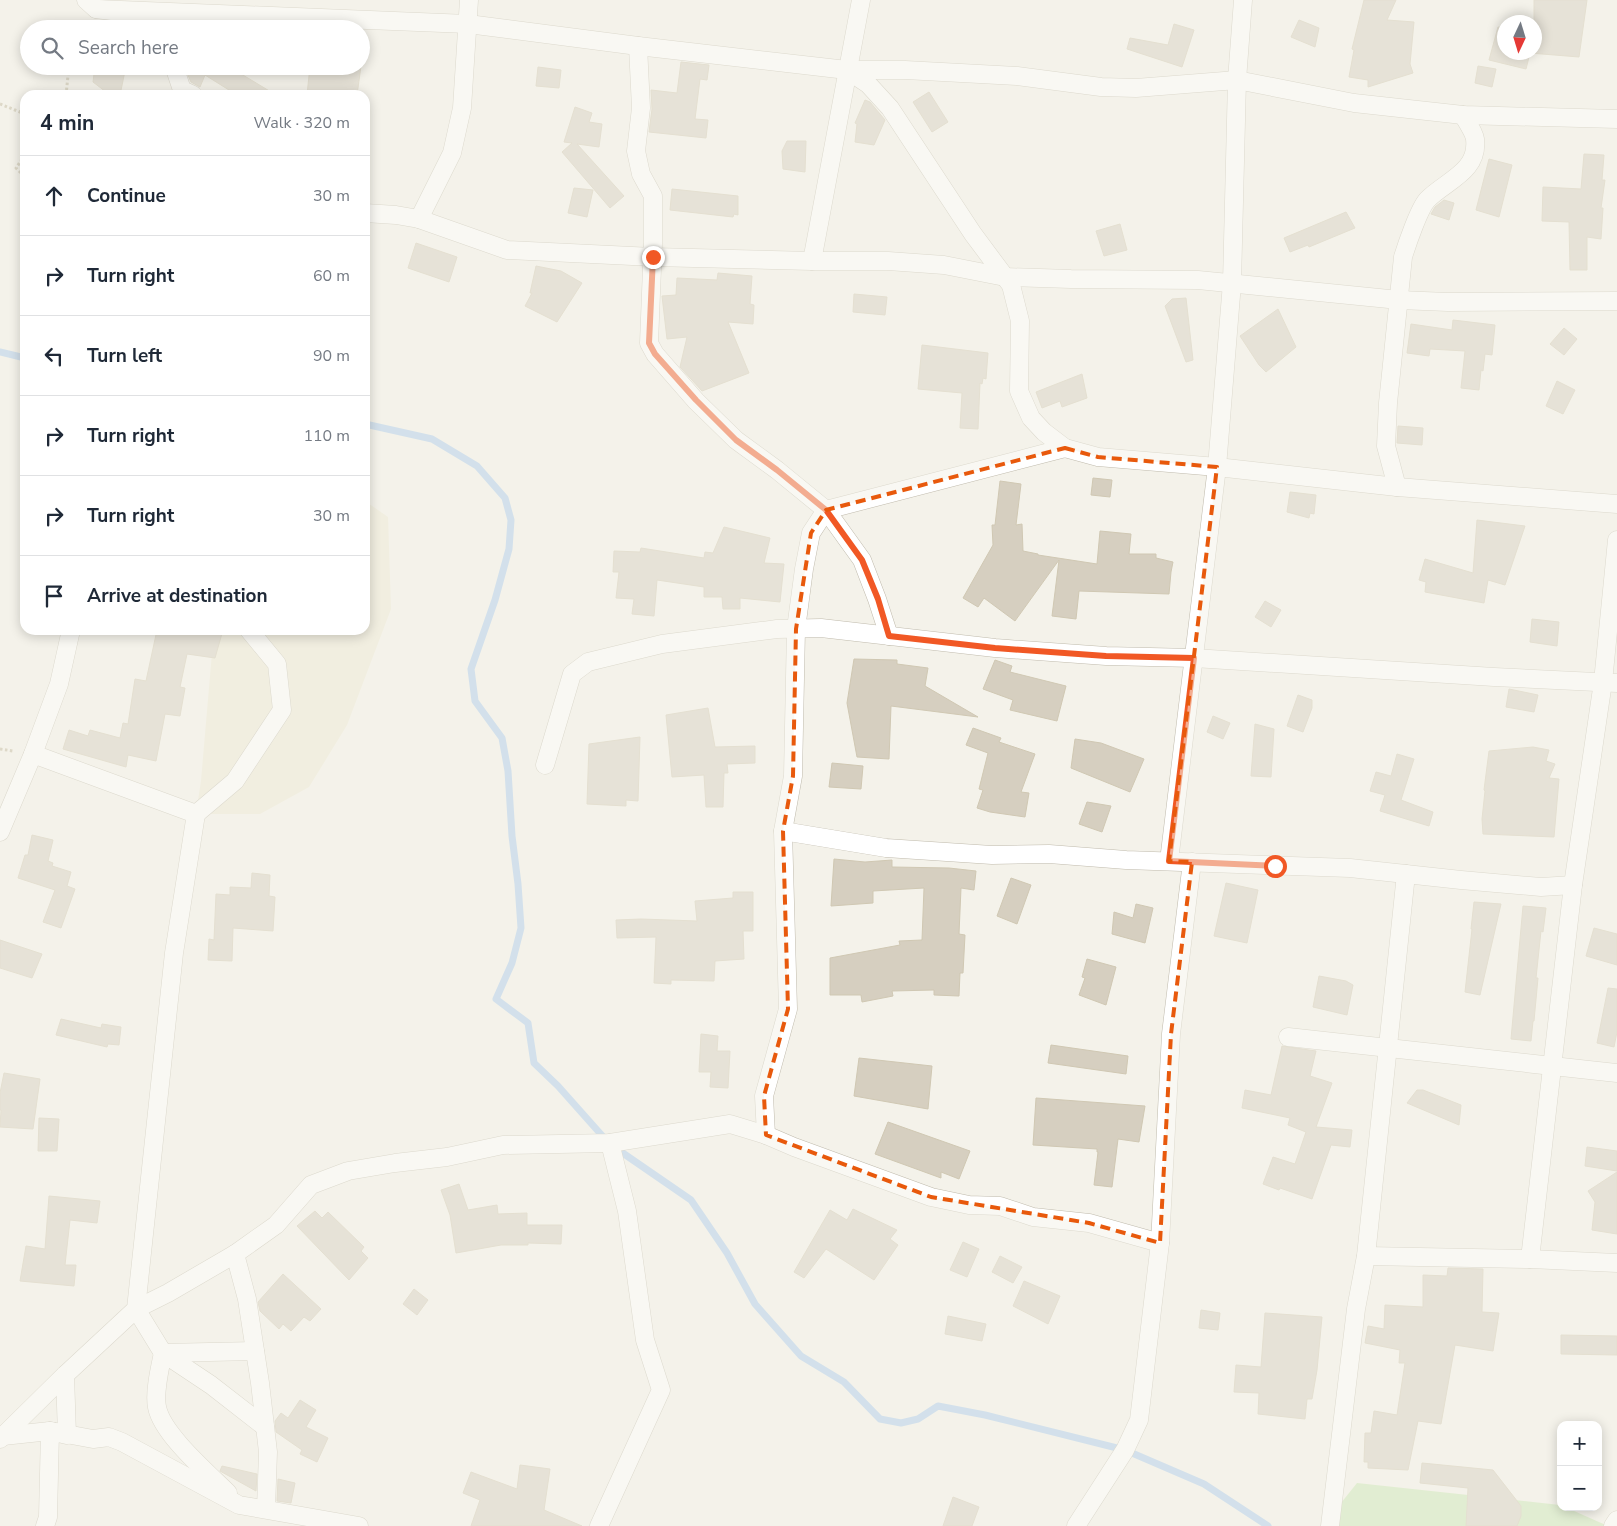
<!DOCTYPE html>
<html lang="en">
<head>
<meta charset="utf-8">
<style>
  :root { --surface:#fff; --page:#f2f2f3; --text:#1f2937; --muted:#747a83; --line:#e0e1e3 }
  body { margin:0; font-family:"Nunito Sans",sans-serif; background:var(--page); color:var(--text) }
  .controls { position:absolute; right:15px; bottom:15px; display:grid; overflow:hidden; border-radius:10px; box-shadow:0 2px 12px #0003 }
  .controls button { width:45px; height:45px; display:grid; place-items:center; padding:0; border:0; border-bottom:1px solid var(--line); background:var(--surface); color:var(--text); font:25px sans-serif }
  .compass { position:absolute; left:1497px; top:15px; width:45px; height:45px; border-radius:50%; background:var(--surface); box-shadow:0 2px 12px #0003; rotate:184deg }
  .stop { position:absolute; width:15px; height:15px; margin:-11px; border:4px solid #f15825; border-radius:50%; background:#fff }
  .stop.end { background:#f15825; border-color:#fff; box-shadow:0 1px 5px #0008 }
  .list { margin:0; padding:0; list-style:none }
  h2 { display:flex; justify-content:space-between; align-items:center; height:65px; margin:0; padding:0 20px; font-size:21px }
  h2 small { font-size:16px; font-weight:400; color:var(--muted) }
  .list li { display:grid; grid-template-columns:32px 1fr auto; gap:15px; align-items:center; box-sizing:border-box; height:80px; padding:0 20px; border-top:1px solid var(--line) }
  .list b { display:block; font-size:19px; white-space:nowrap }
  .list em { font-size:16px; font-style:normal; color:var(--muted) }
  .icon { flex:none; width:28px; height:28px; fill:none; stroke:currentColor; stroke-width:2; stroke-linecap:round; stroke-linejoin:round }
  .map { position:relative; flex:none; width:1617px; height:1526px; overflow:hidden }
  .search { position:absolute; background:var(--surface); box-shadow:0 2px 12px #0003; left:20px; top:20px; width:350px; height:55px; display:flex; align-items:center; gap:12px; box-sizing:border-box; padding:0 18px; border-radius:28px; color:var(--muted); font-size:19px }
  .panel { position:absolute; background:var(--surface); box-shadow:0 2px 12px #0003; left:20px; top:90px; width:350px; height:545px; border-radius:15px }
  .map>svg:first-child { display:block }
  .education { fill:#ede9d5 }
  .green { fill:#cbe7b5 }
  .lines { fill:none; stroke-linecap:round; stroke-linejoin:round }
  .stream { stroke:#aacbee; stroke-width:7 }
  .building { fill:#d6cfc0; stroke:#d0c8b3 }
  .street-casing { stroke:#c0bbad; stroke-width:19 }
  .path { stroke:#c1b89f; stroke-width:3; stroke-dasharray:2.5 2.5; stroke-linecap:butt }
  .street { stroke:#fff; stroke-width:18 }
  .route { stroke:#f15825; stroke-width:6 }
  .marked { fill:none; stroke:#e8590c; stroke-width:4; stroke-dasharray:10 6; stroke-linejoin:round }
</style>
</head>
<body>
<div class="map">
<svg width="1617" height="1526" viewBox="0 0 1617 1526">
  <rect width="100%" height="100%" fill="#f4f2ea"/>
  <polygon class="education" points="365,501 388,517 391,609 347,725 309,787 260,814 196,814 201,781 214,630 365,630"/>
  <polygon class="green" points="1357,1483 1560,1505 1561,1507 1565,1507 1608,1526 1333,1526 1333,1513"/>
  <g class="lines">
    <g class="stream">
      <polyline points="0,352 25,358"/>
      <polyline points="365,424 432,439 477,466 505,498 511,520 509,549 495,600 471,669 475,701 502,738 508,771 512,836 518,884 521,928 512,963 496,999 528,1023 534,1063 558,1086 606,1140"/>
      <polyline points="614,1147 691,1200 727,1253 755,1304 801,1356 844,1382 880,1419 901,1423 918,1419 938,1406 985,1415 1125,1450 1204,1484 1268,1526"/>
    </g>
  </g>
  <g class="building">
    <polygon points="1364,0 1396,0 1387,20 1414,22 1410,64 1413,73 1368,87 1368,80 1349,77 1354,50 1352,49"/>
    <polygon points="1534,0 1587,0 1579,57 1530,53 1526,69 1489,60 1498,27 1504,28 1504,52 1534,52"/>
    <polygon points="1299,20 1319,28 1315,47 1291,37"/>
    <polygon points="1174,24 1194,30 1182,67 1127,49 1130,38 1168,45"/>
    <polygon points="681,62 709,65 707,80 700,79 695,119 708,120 706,138 649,132 652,109 651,90 677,93"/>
    <polygon points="95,66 126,66 120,95 110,95 93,82"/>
    <polygon points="190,66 228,66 276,95 237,95 205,75 200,87 191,82 187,73"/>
    <polygon points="310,66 361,66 357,95 307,95"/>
    <polygon points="1478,66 1496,69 1492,87 1475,83"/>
    <polygon points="538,67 561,70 559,88 536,86"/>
    <polygon points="929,92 948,122 932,132 913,102"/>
    <polygon points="865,100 870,102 885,120 874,145 855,142 857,124 855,123"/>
    <polygon points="575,107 592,113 589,122 602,124 599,147 577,144 624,196 610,208 562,152 572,143 564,142"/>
    <polygon points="787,141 806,141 805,172 783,169 782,151"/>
    <polygon points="1584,154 1604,155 1602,180 1605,180 1601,208 1603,208 1601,239 1587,237 1587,270 1570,270 1569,222 1542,221 1543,187 1581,189"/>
    <polygon points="1489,159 1512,165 1499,217 1476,210"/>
    <polygon points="574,188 593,190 587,217 568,213"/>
    <polygon points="672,189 738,196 738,215 734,214 733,217 670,210"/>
    <polygon points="1444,200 1454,203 1449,220 1431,214 1435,207"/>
    <polygon points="1346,212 1355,228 1309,247 1308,245 1290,252 1284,238"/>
    <polygon points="1120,224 1127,250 1104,256 1096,231"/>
    <polygon points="416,243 457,257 449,282 408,268"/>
    <polygon points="536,266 561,271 582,283 557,322 525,306 532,293 530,293"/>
    <polygon points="718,273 752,276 750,304 754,305 753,324 728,322 749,373 702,391 680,367 687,337 667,339 662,296 676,295 677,278 717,280"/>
    <polygon points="854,294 887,297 885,315 853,312"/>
    <polygon points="1186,298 1193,360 1186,362 1165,306 1172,299"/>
    <polygon points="1278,309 1296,347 1266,372 1259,365 1240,336"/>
    <polygon points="1453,320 1495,325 1492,355 1485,354 1483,371 1481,370 1479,390 1461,388 1465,351 1430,349 1429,356 1407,353 1411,324 1452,330"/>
    <polygon points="1564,328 1577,339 1564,355 1550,344"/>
    <polygon points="922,345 988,353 986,379 983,378 982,384 980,383 978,429 960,428 962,393 918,389"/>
    <polygon points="1082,374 1087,398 1062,407 1060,401 1042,408 1036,392"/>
    <polygon points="1557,381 1575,390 1563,414 1546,406"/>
    <polygon points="1398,426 1423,428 1422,445 1397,443"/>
    <polygon points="1093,478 1112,480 1110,497 1091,495"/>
    <polygon points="1000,481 1021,484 1016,525 1022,524 1023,551 1038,554 1038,555 1097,564 1100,531 1131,534 1129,554 1156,554 1156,558 1173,562 1171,572 1169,594 1079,591 1076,619 1052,616 1059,560 1015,621 984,598 978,607 963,598 993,545 992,525 995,525"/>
    <polygon points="1290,492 1316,495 1314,514 1310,513 1309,518 1287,512"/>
    <polygon points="1477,520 1525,526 1505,585 1488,580 1484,603 1425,592 1426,582 1419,580 1425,559 1473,573"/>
    <polygon points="724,527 770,538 764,563 784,564 780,602 740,598 740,609 723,609 722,597 704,597 704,587 657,580 654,616 632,614 634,599 616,598 619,572 613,572 614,551 640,552 641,548 704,558 705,552 713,553"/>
    <polygon points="1265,601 1281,610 1271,627 1255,617"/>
    <polygon points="1532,619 1559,622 1557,646 1530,642"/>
    <polygon points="157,630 223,630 215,658 187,654 180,687 185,688 180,716 165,714 156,761 128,755 126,767 63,749 69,730 88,736 90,730 120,738 123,723 128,724 135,679 146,681"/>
    <polygon points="854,659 897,660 897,664 928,668 925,686 978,717 891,706 889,759 857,757 847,703"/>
    <polygon points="995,660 1012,666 1010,672 1066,686 1057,721 1010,710 1013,700 983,689"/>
    <polygon points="1509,689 1538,695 1534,712 1506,707"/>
    <polygon points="1298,695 1312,700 1312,708 1303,732 1287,726"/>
    <polygon points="708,708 715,747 755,746 755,763 727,764 728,773 724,773 723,807 706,807 704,775 672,777 666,715"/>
    <polygon points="1213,716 1230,723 1223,739 1207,732"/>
    <polygon points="1255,724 1274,729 1271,777 1251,776"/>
    <polygon points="973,728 1001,738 999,742 1035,754 1021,792 1029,793 1025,817 990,812 977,808 983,790 979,789 988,753 966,745"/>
    <polygon points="640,737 638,801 626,800 626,806 587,804 589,744"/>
    <polygon points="1075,739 1101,743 1144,759 1130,792 1071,768"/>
    <polygon points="1533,747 1549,750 1546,761 1555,764 1549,778 1559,779 1554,837 1483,834 1482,819 1485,791 1484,790 1489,751"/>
    <polygon points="1397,754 1414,759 1401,800 1433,812 1429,826 1380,811 1385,795 1370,791 1376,772 1391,776"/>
    <polygon points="832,763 863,766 861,789 829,787"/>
    <polygon points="1087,802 1111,806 1102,832 1079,824"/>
    <polygon points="32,835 53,840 48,861 53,863 52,866 71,872 67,886 75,889 61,928 43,922 55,890 18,878 25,855 28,855"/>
    <polygon points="834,859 865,862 892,860 892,867 949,868 976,871 974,890 961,888 959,934 965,935 963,973 960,973 959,996 934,995 934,990 892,991 893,996 862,1002 861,995 830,995 830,958 900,945 899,941 922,940 924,888 873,891 873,903 831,906"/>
    <polygon points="252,873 270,875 269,896 275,897 273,931 233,928 232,961 208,960 209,939 214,940 216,894 230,895 230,887 251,888"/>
    <polygon points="1011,878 1031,885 1017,924 997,916"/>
    <polygon points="1226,883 1258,890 1247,943 1214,936"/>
    <polygon points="733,892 753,892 753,931 743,931 744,959 715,961 714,981 671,980 671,984 654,983 656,937 617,938 616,920 641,919 697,921 695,901 733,898"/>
    <polygon points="1474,902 1501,904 1480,995 1465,992 1472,929 1471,929"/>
    <polygon points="1136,904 1153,908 1145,943 1112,934 1114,912 1133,918"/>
    <polygon points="1523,906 1546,908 1543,932 1541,931 1536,978 1538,978 1534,1021 1533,1021 1531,1041 1511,1039"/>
    <polygon points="1594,928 1617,934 1617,965 1586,956"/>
    <polygon points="0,940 42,954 32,978 0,968"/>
    <polygon points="1087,959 1116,967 1106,1005 1079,995 1085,978 1082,977"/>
    <polygon points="1319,976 1346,981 1353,985 1347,1015 1313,1007"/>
    <polygon points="1608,988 1617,989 1617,1032 1614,1047 1597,1043"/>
    <polygon points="61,1019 101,1028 102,1024 121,1027 119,1045 108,1044 107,1047 56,1035"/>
    <polygon points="701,1034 718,1036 717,1051 730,1051 728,1088 710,1087 711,1072 699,1072"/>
    <polygon points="1051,1045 1128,1056 1126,1074 1048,1063"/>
    <polygon points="1282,1046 1316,1051 1310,1076 1332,1083 1316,1127 1352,1130 1350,1147 1331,1145 1312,1199 1280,1188 1279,1190 1263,1184 1273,1157 1295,1164 1306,1132 1288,1125 1290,1118 1242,1108 1245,1090 1271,1095"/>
    <polygon points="859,1058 932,1066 928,1109 854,1096"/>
    <polygon points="4,1073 40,1079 33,1129 0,1127 1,1110 0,1110 0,1093"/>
    <polygon points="1417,1090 1423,1090 1461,1105 1459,1125 1407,1103"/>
    <polygon points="1036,1098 1145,1106 1139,1142 1118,1139 1112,1187 1094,1185 1098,1152 1097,1152 1097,1149 1033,1145"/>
    <polygon points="39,1118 59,1119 57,1151 38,1151"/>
    <polygon points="888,1122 970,1151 959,1179 941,1172 941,1178 875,1154"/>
    <polygon points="1587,1147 1617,1151 1617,1171 1585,1166"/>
    <polygon points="1617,1172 1617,1234 1592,1230 1595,1202 1588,1191"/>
    <polygon points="459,1184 468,1210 497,1205 498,1214 527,1213 527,1225 562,1225 561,1244 528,1243 528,1245 501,1245 456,1253 450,1215 441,1190"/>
    <polygon points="49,1196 100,1201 97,1223 70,1220 65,1265 76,1265 74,1286 20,1281 26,1246 45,1249"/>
    <polygon points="853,1209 897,1230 890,1239 898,1245 874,1280 826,1249 804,1278 794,1272 830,1210 847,1220"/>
    <polygon points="315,1211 322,1218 328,1212 364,1247 361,1251 368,1258 349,1280 297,1226"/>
    <polygon points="963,1242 979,1249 967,1277 950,1270"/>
    <polygon points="1000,1256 1022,1267 1013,1283 992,1272"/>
    <polygon points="1448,1268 1483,1269 1482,1312 1499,1313 1493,1351 1455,1345 1441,1424 1418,1421 1408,1470 1368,1468 1368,1462 1364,1462 1365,1433 1371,1433 1374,1411 1397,1415 1405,1363 1399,1363 1400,1350 1365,1343 1368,1326 1384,1329 1385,1305 1423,1307 1423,1275 1447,1276"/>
    <polygon points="283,1274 321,1309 310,1321 304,1317 291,1331 283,1324 279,1329 260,1311 258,1302"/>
    <polygon points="1024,1281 1060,1296 1048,1324 1013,1306"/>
    <polygon points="414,1289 428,1300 417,1315 403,1304"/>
    <polygon points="1201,1310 1220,1313 1218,1330 1199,1328"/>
    <polygon points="1265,1313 1322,1317 1317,1370 1312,1399 1307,1399 1305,1419 1258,1414 1259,1393 1234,1392 1236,1365 1261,1367"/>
    <polygon points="948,1316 986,1324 982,1341 945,1334"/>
    <polygon points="1561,1335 1617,1336 1617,1355 1561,1354"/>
    <polygon points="300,1400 316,1410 306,1427 328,1438 317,1462 300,1454 302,1450 276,1432 275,1421 281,1413 288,1418"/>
    <polygon points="1422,1463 1493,1470 1521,1506 1521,1516 1517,1526 1466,1526 1468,1488 1420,1483"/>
    <polygon points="520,1465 550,1469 544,1510 582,1526 471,1526 480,1500 463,1493 471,1472 517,1489"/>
    <polygon points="222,1466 257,1474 256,1491 220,1471"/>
    <polygon points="278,1479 295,1483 291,1503 277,1501"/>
    <polygon points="953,1497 979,1507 972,1526 943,1526"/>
  </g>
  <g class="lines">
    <g class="street-casing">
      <g id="street">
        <polyline points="86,0 96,9 136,14 156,29"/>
        <polyline points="96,9 468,24 638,46 847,70 905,70 1017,76 1101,87 1136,88 1237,80 1354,103 1463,115 1617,119"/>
        <polyline points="638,46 641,108 636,151 641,174 653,196 653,243 649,343 655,354 696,401 736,440 777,470 826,510 862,560 877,599 889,636"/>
        <polyline points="174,66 182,90 193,95"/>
        <polyline points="847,70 868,84 890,108 973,234 1011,285 1020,321 1019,391 1031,418 1044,432 1065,448 1098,457 1217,467 1397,487 1617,504"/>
        <polyline points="365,213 396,215 419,219 507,250 653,257 812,261 888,261 944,265 1005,277 1071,279 1198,280 1399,300 1448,302 1617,301"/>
        <polyline points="419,219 452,153 462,108 469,0"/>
        <polyline points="812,261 861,0"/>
        <path d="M1397,487L1386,446L1388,403L1403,257C1407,244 1419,209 1427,200C1445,181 1479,172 1475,139C1474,132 1467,122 1463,115"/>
        <polyline points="545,765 572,674 588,662 662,644 777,629 821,628 995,648 1106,656 1194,658 1494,677 1617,683"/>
        <polyline points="196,814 235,781 282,710 277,664 249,630"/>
        <polyline points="783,831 886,848 992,855 1049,854 1126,860 1350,868 1461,880 1541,887 1573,885"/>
        <polyline points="0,832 33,754 59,684 71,630"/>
        <polyline points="1169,861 1217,467 1232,283 1237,80 1243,0"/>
        <polyline points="1288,1037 1617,1073"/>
        <polyline points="766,1135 764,1096 788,1009 783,831 793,776 796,629 804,569 811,533 826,510 1065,448"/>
        <polyline points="235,1254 247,1299 260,1383 268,1452 266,1509"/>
        <polyline points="1366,1256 1530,1259 1617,1263"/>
        <polyline points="1530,1259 1573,885 1603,682 1617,540"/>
        <polyline points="265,1427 211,1385 163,1353 136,1309 168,1293 235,1254 276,1225 311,1185 348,1171 395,1163 447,1157 503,1145 610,1143 730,1124 766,1135 794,1147 931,1197 969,1205 1000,1206 1033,1217 1089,1223 1160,1243"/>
        <polyline points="3,1436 50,1431 93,1439 109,1437 122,1442 239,1505 359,1526"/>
        <polyline points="0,1439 65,1375 136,1309 174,953 196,814 33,754"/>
        <path d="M228,1493C208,1473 162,1434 157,1407C154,1393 160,1367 163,1353L255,1351"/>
        <polyline points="45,1526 48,1517 50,1431 67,1435 65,1375"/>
        <polyline points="599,1526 661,1390 645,1340 627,1211 610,1143"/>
        <polyline points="1076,1526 1125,1450 1139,1420 1160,1243 1171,1034 1192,862"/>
        <polyline points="1330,1526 1356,1309 1366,1256 1406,874"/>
        <polyline points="1613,1526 1617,1520"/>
      </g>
    </g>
    <g class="path">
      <polyline points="66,95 69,66"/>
      <polyline points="0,104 20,112 25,110"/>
      <polyline points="25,155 16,168 25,177"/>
      <polyline points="0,749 13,751"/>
    </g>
    <use href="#street" class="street"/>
  </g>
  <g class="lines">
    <polyline class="route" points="653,257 649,343 655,354 696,400 736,440 777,470 826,510 862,560 878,599 889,636 995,648 1106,656 1194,658 1169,861 1275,866"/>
  </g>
  <path d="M0 0H1617V1526H0ZM1065,448L1098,457L1217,467L1169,861L1192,862L1171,1034L1160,1243L1089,1223L931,1197L766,1135L764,1096L788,1009L783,831L793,776L796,629L811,533L826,510Z" fill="#f4f2ea" fill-opacity=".55" fill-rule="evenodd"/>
  <path class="marked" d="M1065,448L1098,457L1217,467L1169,861L1192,862L1171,1034L1160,1243L1089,1223L931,1197L766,1135L764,1096L788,1009L783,831L793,776L796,629L811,533L826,510Z"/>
</svg>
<div class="controls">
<button>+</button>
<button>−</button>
</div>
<svg class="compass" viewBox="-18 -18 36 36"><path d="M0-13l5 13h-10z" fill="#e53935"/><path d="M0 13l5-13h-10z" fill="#747a83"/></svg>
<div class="stop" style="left:1275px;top:866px"></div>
<div class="stop end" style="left:653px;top:257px"></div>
<div class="search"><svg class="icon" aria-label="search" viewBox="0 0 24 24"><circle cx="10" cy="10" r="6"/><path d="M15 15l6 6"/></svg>Search here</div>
<section class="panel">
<h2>4 min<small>Walk · 320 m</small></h2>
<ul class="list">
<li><svg class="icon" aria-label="ahead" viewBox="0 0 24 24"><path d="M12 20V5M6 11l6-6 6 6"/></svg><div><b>Continue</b></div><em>30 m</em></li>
<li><svg class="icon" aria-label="right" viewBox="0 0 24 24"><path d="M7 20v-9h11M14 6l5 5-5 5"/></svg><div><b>Turn right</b></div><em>60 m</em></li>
<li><svg class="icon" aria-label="left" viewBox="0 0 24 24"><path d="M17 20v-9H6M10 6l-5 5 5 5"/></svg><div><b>Turn left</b></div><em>90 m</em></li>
<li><svg class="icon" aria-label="right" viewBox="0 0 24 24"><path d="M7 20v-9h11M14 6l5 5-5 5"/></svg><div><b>Turn right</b></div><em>110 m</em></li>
<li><svg class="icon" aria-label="right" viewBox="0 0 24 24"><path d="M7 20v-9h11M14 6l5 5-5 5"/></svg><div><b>Turn right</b></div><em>30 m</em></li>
<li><svg class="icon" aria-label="arrive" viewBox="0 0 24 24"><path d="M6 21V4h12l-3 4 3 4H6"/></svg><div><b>Arrive at destination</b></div></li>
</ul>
</section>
</div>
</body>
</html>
